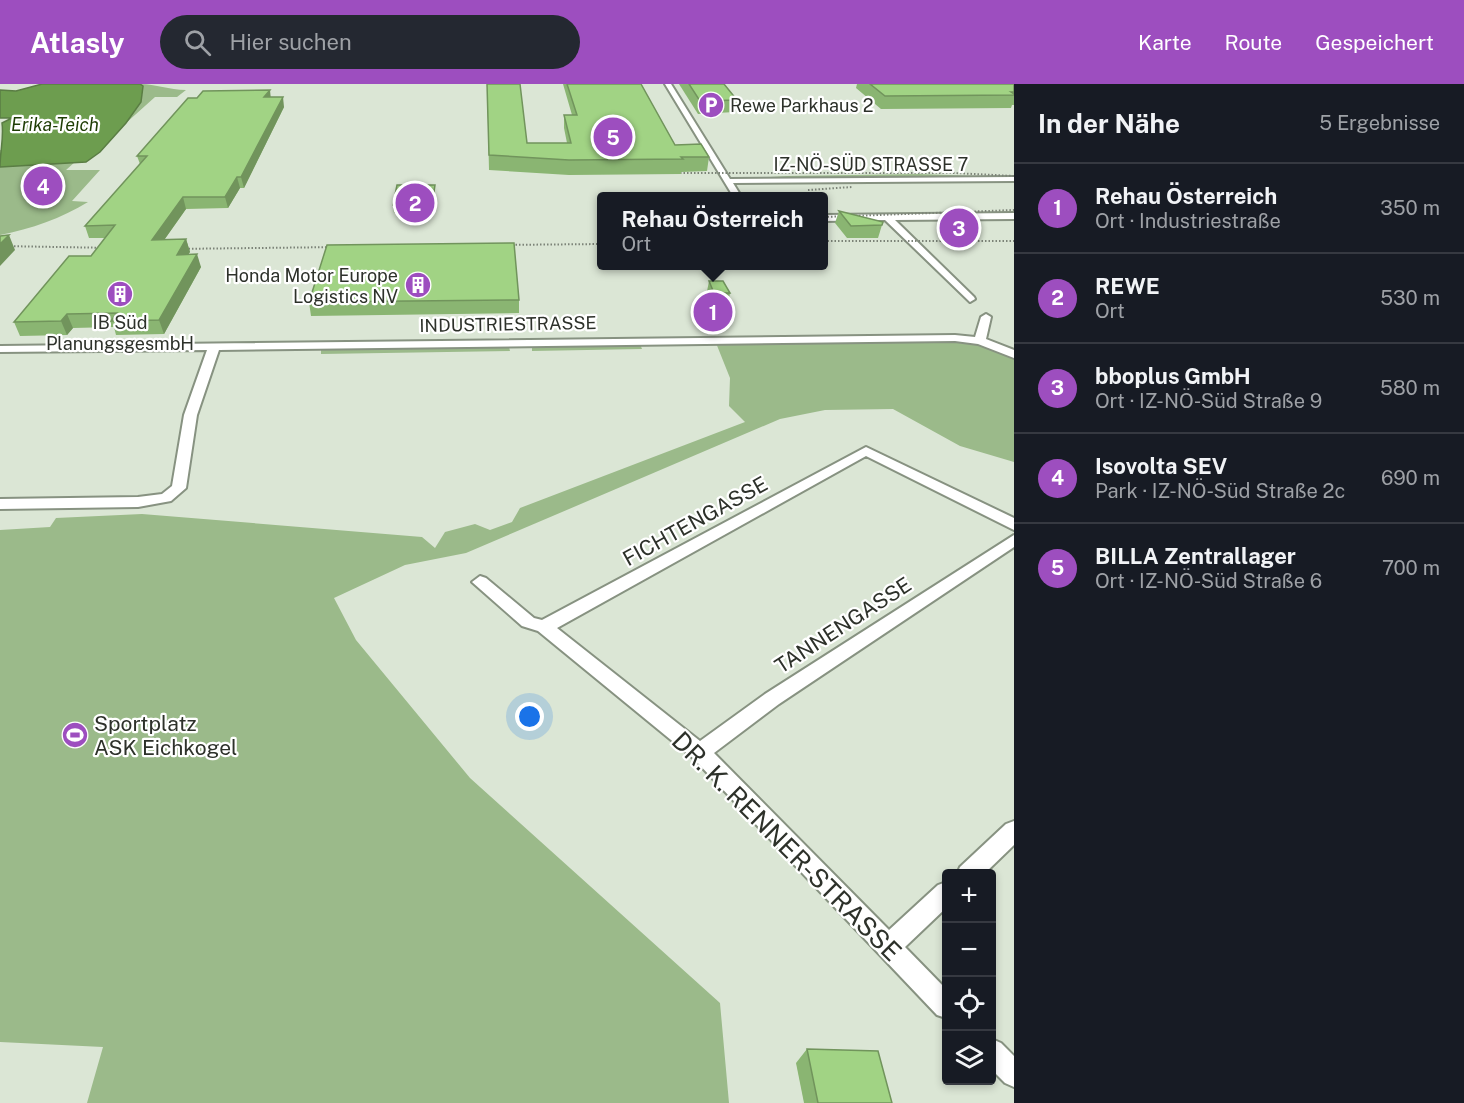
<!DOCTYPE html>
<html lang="de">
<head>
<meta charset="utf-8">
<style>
  :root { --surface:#171b24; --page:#242831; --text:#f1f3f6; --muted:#9ea1a6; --line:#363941; --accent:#9d4ebf }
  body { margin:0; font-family:"Public Sans",sans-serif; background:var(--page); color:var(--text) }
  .controls { position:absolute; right:18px; bottom:18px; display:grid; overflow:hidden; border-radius:6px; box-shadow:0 3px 9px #0003 }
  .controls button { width:54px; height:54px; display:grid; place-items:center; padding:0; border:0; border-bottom:2px solid var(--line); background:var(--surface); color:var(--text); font:30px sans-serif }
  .you { position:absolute; left:530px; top:633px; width:21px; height:21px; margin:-15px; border:4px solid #fff; border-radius:50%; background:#1a73e8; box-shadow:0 0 0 9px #1a73e833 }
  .badge { display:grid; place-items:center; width:39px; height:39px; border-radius:50%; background:var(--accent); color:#fff; font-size:20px; font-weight:700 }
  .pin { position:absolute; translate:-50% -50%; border:3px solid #fff; box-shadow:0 2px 6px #0006 }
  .popup { position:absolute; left:597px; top:108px; width:231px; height:78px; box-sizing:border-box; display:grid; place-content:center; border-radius:6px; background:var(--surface); filter:drop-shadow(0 2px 4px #0005); font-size:20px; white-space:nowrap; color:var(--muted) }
  .popup b { font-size:22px; color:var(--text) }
  .popup::after { content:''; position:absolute; left:50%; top:100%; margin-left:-12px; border:12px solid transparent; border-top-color:var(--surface) }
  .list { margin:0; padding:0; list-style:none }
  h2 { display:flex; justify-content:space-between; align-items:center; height:78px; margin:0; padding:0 24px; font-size:26px }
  h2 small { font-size:20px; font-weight:400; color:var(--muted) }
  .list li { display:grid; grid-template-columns:39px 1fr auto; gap:18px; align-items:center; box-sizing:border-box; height:90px; padding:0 24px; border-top:2px solid var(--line) }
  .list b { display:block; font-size:22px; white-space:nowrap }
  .list p { margin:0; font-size:20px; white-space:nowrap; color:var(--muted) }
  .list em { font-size:20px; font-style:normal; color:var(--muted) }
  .icon { flex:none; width:33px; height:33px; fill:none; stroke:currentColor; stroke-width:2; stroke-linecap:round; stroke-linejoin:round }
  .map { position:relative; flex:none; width:1014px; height:1019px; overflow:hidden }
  header { display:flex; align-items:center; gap:36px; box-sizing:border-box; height:84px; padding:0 30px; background:var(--accent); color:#fff }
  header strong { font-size:28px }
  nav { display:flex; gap:33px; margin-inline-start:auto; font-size:21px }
  .search { width:420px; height:54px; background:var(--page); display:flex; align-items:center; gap:15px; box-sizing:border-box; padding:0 21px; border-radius:33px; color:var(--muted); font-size:22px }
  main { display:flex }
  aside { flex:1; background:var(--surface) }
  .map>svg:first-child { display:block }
  .green { fill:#9bba8a }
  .water { fill:#6d9d4f; stroke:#5a7d44; stroke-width:1.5 }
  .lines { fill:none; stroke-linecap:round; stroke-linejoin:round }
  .minor-casing { stroke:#879281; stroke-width:4 }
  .minor { fill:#fff; fill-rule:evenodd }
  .rail { stroke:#7c8378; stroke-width:2; stroke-dasharray:1.5 2; stroke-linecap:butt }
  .wall { fill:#8ab572 }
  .shaded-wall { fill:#71945c }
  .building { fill:#a1d384; stroke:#71945c; stroke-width:1.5 }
  .labels { text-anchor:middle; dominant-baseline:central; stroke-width:4.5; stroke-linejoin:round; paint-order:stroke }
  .far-poi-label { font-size:18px; fill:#2d312a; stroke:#fff; text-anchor:start }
  .far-water-label { font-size:18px; font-style:italic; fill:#1e3d04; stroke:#fff }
  .far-street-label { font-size:18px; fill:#2d312a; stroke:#fff }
  .street-label { font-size:21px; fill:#2d312a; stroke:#fff }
  .poi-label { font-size:21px; fill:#2d312a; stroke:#fff; text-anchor:start }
  .near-street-label { font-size:26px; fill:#2d312a; stroke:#fff }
</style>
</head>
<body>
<header>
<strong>Atlasly</strong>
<div class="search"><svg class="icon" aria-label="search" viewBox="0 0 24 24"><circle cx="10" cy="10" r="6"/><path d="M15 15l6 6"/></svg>Hier suchen</div>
<nav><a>Karte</a><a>Route</a><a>Gespeichert</a></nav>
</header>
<main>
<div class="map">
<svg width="1014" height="1019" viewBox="0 0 1014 1019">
  <rect width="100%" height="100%" fill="#dbe6d5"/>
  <g class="green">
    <path d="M140,0C156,0 169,6 186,6L177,13H155L126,39L141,18L143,2Z"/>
    <path d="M95,60L66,86H100L72,117L88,118C62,134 31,145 0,151V66Z"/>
    <polygon points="919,90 1006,93 740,95 787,92"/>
    <polygon points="950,258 978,261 1014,274 1014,378 960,362 893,325 825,326 780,335 466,469 405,481 334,514 356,556 470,694 720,919 729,1019 87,1019 103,963 0,958 0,446 50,443 56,434 142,430 422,453 435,464 445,448 475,440 490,446 512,438 520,424 745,338 729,322 730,294 716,259"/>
    <polygon points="640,260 642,265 532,267 532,263"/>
    <polygon points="509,263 510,267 321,270 321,264"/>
  </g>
  <path class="water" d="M42,0H140L143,2L141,18L126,39L100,68L86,78L0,83C0,68 4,54 2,39L12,34H0V6L16,7Z"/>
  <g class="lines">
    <g class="minor-casing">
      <g id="minor">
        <polygon points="665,0 671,0 730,95 1014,93 1014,97 733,99 741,112 733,112"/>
        <polygon points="1014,129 1014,135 895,136 974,213 975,215 970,218 885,136 824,137 824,131"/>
        <polygon points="986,230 991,233 986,255 1014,266 1014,274 978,260 955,257 219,266 197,331 186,404 171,417 138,423 0,425 0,415 138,413 162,410 172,402 184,331 207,266 0,268 0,262 955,251 975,253 981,233"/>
        <polygon points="866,363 1014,434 1014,446 866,372 557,544 700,657 765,610 1014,451 1014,463 779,620 714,669 889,846 938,801 946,798 946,824 905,863 946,905 946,934 937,931 693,674 538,547 522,542 472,498 480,492 486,494 534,534 542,536"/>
        <polygon points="1014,737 1014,761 984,790 957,790 960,783 1006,740"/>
        <polygon points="992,955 1001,959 1014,972 1014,1003 1005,999 992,986"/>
      </g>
    </g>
    <use href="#minor" class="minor"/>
    <g class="rail">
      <polyline points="680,89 954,89 1014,92"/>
      <polyline points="808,106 852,103"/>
      <polyline points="824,133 1014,126"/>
      <polyline points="824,157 1014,157"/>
      <polyline points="498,161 602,160"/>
      <polyline points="0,162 114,164"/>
      <polyline points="171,165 342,163"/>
    </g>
  </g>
  <g class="wall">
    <polygon points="487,0 527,59 567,59 564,44 564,31 572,31 563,0 641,0 675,61 709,73 707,87 681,88 681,90 569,91 489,86"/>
    <polygon points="679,0 724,0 737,16 735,28 698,30"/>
    <polygon points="857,0 1014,0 1014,21 1012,21 1011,24 881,25 856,4"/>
    <polygon points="271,13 284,23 244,104 240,104 228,124 186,125 164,156 186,155 190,168 188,170 201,183 164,250 116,251 114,243 73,244 67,251 20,252 14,238 91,172 105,154 89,154 85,142 140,80 137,72"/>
    <polygon points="435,109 432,129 394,129 393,121"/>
    <polygon points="839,127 882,141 878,154 847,154 835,139"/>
    <polygon points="709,197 730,209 725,235 709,235 704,223"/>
    <polygon points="519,216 519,229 311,232 309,218"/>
    <polygon points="807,965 892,1019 804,1019 796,979"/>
  </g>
  <g class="shaded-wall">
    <polygon points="270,6 271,16 264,13"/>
    <polygon points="283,13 284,23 244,104 241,93"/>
    <polygon points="237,93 240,104 228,124 225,113"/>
    <polygon points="435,101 435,109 432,129 432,121"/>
    <polygon points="183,113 186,125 155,169 152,156"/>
    <polygon points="9,151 15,166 0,182 0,160"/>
    <polygon points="186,155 190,168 180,183 177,171"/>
    <polygon points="197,170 201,183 164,250 159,236"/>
    <polygon points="67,230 73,244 67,251 61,237"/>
  </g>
  <g class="building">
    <polygon points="487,0 520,0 527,59 571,59 564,31 577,31 567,0 641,0 675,61 701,60 709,73 681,73 683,75 569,76 489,71"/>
    <polygon points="689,0 724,0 737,16 700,17"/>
    <polygon points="870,0 1014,0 1014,8 1011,8 1014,10 1014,11 885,12"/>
    <polygon points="270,6 264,13 283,13 241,93 237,93 225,113 183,113 152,156 186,155 177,171 197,170 159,236 111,237 117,229 67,230 61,237 14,238 69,172 91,172 115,141 85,142 147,72 137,72 188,14 197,14 203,7"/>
    <polygon points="397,101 435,101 432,121 393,121"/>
    <polygon points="839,127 883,138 882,141 851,142"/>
    <polygon points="9,151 0,160 0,152"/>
    <polygon points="514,159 519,216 309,218 327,161"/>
    <polygon points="709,197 723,197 730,209 714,209"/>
    <polygon points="807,965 878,967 892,1019 818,1019"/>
  </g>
  <defs>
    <g id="parking-disc" transform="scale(1.35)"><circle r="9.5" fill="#9d4ebf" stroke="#fff"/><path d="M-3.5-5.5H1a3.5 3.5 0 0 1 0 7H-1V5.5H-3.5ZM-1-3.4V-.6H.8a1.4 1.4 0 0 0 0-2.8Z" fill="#fff"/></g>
    <g id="building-disc" transform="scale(1.35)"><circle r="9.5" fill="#9d4ebf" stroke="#fff"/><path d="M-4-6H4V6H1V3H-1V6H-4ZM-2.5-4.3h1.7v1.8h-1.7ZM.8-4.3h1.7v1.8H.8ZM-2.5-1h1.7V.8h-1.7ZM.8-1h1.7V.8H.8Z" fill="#fff"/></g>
    <g id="stadium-disc" transform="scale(1.35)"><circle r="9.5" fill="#9d4ebf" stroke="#fff"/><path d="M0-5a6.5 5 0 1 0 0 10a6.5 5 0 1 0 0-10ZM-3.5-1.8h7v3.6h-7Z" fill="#fff"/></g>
  </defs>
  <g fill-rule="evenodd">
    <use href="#parking-disc" x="711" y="21"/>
    <use href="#building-disc" x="418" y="201"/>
    <use href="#building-disc" x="120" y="210"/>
    <use href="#stadium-disc" x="75" y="651"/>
  </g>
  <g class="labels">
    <g class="far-poi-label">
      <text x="730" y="21">Rewe Parkhaus 2</text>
      <text x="398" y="191" text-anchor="end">Honda Motor Europe<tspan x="398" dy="21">Logistics NV</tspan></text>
      <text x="120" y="238" text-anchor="middle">IB Süd<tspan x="120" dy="21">PlanungsgesmbH</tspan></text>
    </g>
    <g class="far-water-label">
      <text x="55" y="40">Erika-Teich</text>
    </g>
    <g class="far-street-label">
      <text x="871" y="80">IZ-NÖ-SÜD STRASSE 7</text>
      <text transform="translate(508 240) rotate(-1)">INDUSTRIESTRASSE</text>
    </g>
    <g class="street-label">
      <text transform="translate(695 437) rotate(-29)">FICHTENGASSE</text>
      <text transform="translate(843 541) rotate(-33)">TANNENGASSE</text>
    </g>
    <g class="poi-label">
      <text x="94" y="639">Sportplatz<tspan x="94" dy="24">ASK Eichkogel</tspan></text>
    </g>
    <g class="near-street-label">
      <text transform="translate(787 762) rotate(45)">DR. K. RENNER-STRASSE</text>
    </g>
  </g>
</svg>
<div class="controls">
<button>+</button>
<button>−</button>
<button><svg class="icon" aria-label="locate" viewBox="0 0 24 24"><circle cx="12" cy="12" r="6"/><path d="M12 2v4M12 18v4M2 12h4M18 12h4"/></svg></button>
<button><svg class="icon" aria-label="layers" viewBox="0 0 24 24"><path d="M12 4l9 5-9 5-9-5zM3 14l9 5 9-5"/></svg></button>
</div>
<div class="you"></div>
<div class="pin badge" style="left:713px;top:228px">1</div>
<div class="popup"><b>Rehau Österreich</b>Ort</div>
<div class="pin badge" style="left:415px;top:119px">2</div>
<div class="pin badge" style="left:959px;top:144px">3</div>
<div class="pin badge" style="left:43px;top:102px">4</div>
<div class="pin badge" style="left:613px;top:53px">5</div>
</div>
<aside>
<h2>In der Nähe<small>5 Ergebnisse</small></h2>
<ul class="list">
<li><span class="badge">1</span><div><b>Rehau Österreich</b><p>Ort · Industriestraße</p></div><em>350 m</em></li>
<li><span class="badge">2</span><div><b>REWE</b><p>Ort</p></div><em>530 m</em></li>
<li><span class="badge">3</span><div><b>bboplus GmbH</b><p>Ort · IZ-NÖ-Süd Straße 9</p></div><em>580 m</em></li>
<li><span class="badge">4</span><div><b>Isovolta SEV</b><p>Park · IZ-NÖ-Süd Straße 2c</p></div><em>690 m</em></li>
<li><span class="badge">5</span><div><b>BILLA Zentrallager</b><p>Ort · IZ-NÖ-Süd Straße 6</p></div><em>700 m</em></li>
</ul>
</aside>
</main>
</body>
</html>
